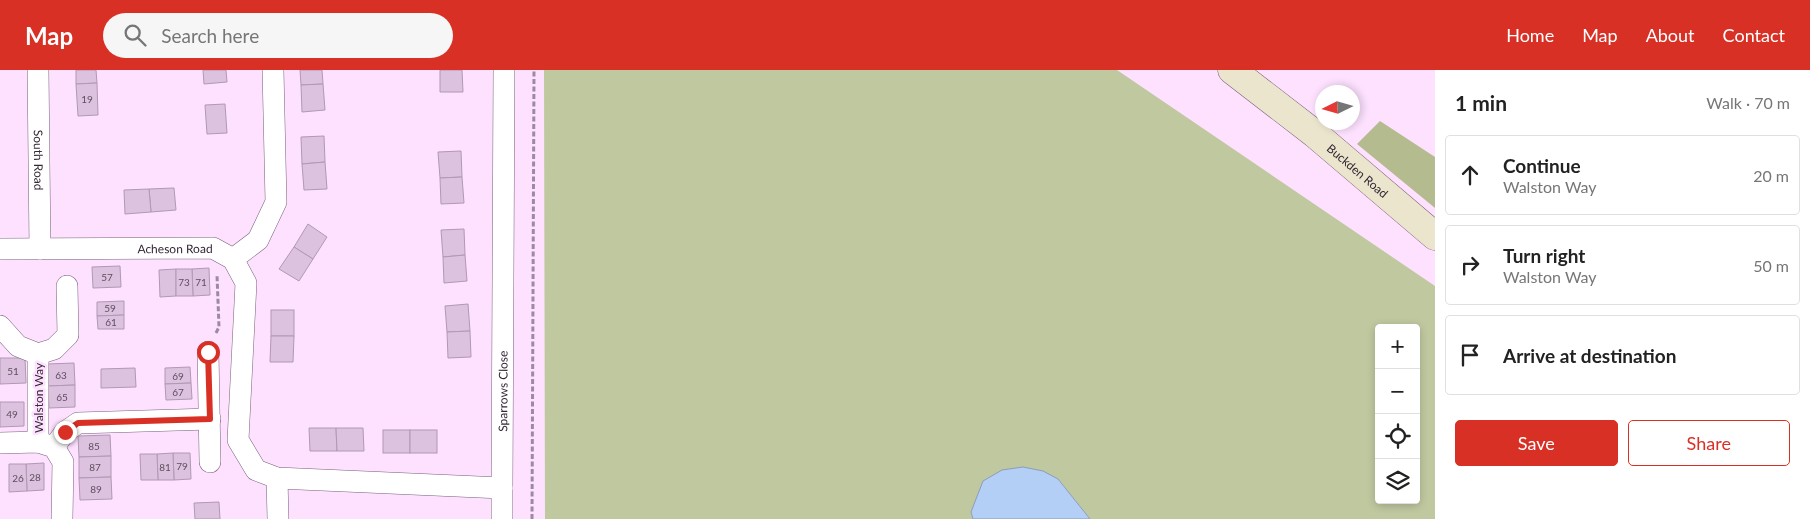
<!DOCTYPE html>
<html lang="en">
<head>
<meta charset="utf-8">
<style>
  :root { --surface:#fff; --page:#f6f6f6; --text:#222; --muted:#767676; --line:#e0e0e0; --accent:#d93025 }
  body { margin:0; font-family:Lato,sans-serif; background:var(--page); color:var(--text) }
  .controls { position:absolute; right:15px; bottom:15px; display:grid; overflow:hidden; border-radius:5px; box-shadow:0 2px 8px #0003 }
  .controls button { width:45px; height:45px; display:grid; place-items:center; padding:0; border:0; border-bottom:1px solid var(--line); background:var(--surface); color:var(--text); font:25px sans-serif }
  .compass { position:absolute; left:1315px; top:15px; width:45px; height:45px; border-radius:50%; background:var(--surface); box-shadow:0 2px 8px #0003; rotate:265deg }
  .stop { position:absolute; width:15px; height:15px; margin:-11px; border:4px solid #d93025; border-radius:50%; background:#fff }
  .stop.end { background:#d93025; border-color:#fff; box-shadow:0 1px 5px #0008 }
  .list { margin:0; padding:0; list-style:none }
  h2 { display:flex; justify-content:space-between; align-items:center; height:65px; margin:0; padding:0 20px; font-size:21px }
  h2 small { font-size:16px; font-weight:400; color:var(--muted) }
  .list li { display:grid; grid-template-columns:32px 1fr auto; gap:15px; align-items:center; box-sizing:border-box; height:80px; margin:0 10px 10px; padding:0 10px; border:1px solid var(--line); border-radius:5px }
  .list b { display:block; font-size:19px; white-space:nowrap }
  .list p { margin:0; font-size:16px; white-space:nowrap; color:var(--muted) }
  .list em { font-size:16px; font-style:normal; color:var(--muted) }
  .actions { display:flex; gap:10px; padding:15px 20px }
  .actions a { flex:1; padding:11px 0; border:1px solid var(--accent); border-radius:5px; text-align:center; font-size:18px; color:var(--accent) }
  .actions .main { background:var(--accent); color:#fff }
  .icon { flex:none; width:28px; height:28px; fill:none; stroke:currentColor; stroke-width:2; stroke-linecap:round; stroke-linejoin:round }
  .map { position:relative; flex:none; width:1435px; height:449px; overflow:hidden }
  header { display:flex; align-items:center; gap:30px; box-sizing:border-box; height:70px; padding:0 25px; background:var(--accent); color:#fff }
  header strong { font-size:24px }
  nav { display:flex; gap:28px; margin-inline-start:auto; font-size:18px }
  .search { width:350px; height:45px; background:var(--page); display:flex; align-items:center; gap:12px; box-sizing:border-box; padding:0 18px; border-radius:28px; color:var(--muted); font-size:19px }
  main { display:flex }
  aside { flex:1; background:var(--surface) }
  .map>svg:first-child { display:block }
  .green { fill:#c0c8a0; fill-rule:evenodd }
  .forest { fill:#b3bb8f }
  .water { fill:#b3cff5; stroke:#8c9dbb }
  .building { fill:#ddc2df; stroke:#b198b4 }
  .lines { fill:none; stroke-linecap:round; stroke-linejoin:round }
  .minor-casing { stroke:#78607a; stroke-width:22 }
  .secondary-casing { stroke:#78607a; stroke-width:29 }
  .path { stroke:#9e8aa0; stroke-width:3; stroke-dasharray:5 2.5; stroke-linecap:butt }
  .minor { stroke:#fff; stroke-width:21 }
  .secondary { stroke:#ebe5ce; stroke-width:28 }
  .route { stroke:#d93025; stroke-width:6 }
  .labels { text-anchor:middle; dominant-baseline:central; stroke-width:5; stroke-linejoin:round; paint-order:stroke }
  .number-label { font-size:10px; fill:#5d4e5e }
  .street-label { font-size:12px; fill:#322733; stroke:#fde1ff }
</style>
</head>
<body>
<header>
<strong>Map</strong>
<div class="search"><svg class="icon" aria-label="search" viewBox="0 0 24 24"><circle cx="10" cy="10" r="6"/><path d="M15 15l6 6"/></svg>Search here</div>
<nav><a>Home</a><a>Map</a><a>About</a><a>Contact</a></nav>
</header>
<main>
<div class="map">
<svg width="1435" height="449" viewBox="0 0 1435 449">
  <rect width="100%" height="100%" fill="#fde1ff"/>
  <path class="green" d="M544,0H1117L1435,216V449H1090L1058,409L971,442L973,449H545ZM1379,258H1416V430H1379Z"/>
  <polygon class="forest" points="1380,51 1435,87 1435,138 1357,74"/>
  <polygon class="water" points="1023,397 1043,401 1058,409 1090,449 973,449 971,442 983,411 1002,400"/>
  <g class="building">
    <polygon points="76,0 96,0 97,13 76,14"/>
    <polygon points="203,0 226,0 227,12 204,14"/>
    <polygon points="300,0 322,0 323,14 301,15"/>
    <polygon points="440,0 462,0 463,22 440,22"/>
    <polygon points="97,13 98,45 78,46 76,14"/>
    <polygon points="323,14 325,40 302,42 301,15"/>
    <polygon points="225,34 227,63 207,64 205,35"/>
    <polygon points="324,66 325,92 302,94 301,67"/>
    <polygon points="461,81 462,107 440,108 438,82"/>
    <polygon points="325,92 327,119 304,120 302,94"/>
    <polygon points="462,107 464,133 441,134 440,108"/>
    <polygon points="174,118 176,140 151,142 149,119"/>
    <polygon points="149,119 151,142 125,144 124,120"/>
    <polygon points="308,154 327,167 313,189 294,177"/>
    <polygon points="464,159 465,185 443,187 441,160"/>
    <polygon points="294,177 313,189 299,211 279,199"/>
    <polygon points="465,185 467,211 444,213 443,187"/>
    <polygon points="120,196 121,217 93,218 92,197"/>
    <polygon points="209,198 210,225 193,226 192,199"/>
    <polygon points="176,199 176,226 160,227 159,200"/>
    <polygon points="176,199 192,199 193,226 176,226"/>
    <polygon points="124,231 124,245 97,246 97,232"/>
    <polygon points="468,234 470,261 447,262 445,236"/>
    <rect x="271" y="240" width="23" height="26"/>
    <polygon points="124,245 124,259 98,259 97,246"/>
    <polygon points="470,261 471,287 448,288 447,262"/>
    <polygon points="271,266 294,266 293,292 270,292"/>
    <polygon points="0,288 25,288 26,313 0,314"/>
    <polygon points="74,293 75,315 48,316 47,294"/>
    <polygon points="190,297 191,313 165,314 165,298"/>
    <polygon points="135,298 136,317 101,318 101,299"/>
    <polygon points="191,313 192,329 166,330 165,314"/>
    <polygon points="75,315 75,337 49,338 48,316"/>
    <polygon points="0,332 24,332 24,356 0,357"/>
    <polygon points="309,358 336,358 337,381 310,381"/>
    <polygon points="336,358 363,358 364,381 337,381"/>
    <rect x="383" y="360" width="27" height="23"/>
    <rect x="410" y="360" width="27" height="23"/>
    <polygon points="110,365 111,386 79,387 78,366"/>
    <polygon points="173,383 190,383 191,409 174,410"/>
    <polygon points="173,383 174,410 158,410 157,384"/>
    <polygon points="140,384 157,384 158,410 141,410"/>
    <polygon points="111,386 111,407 79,408 79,387"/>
    <polygon points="44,393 44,420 27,421 26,394"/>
    <polygon points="9,394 26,394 27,421 9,422"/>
    <polygon points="111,407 112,429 80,430 79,408"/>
    <polygon points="219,432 220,449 195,449 194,433"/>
  </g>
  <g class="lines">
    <g class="minor-casing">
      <g id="minor">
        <path id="s1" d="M38,0L40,179"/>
        <path id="s2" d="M0,179L213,178L233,189L258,170L276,132L273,0"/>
        <path id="s3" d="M233,189L246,213L238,370L256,400L277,408L502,418L504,0"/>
        <polyline points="0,256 18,276 38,284 54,279 68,265 67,216"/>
        <polyline points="208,282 210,392"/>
        <polyline points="38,284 38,372"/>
        <polyline points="0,373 38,372 54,377 63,392 62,449"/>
        <polyline points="54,377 65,362 78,353 210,349"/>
        <polyline points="277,408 278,449"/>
        <polyline points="502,449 502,418"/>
      </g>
    </g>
    <g class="secondary-casing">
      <g id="secondary">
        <path id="s4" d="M1232,0L1315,64L1435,166"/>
      </g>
    </g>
    <g class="path">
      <polyline points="216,263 219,257 217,205"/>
      <polyline points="532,449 534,0"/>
    </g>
    <use href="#minor" class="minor"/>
    <use href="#secondary" class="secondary"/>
  </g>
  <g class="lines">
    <polyline class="route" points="65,362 78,353 210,349 208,282"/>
  </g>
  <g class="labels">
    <g class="number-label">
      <text x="87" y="29">19</text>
      <text x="107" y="207">57</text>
      <text x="184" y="212">73</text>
      <text x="201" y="212">71</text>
      <text x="110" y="238">59</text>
      <text x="111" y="252">61</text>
      <text x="13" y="301">51</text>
      <text x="61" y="305">63</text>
      <text x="178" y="306">69</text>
      <text x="178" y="322">67</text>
      <text x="62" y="327">65</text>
      <text x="12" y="344">49</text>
      <text x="94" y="376">85</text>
      <text x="182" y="396">79</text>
      <text x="95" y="397">87</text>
      <text x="165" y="397">81</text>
      <text x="35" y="407">28</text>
      <text x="18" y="408">26</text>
      <text x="96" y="419">89</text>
    </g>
    <g class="street-label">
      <text stroke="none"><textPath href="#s1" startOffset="90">South Road</textPath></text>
      <text stroke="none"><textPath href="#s4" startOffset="161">Buckden Road</textPath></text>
      <text stroke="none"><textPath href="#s2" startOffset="175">Acheson Road</textPath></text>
      <text stroke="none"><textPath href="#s3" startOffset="564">Sparrows Close</textPath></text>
      <text transform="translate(38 328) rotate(-90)">Walston Way</text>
    </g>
  </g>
</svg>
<div class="controls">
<button>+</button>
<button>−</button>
<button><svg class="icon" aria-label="locate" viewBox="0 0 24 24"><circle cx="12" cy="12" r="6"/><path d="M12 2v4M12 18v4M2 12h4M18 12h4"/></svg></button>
<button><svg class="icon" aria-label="layers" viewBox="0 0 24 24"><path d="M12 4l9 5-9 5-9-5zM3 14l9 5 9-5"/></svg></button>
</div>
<svg class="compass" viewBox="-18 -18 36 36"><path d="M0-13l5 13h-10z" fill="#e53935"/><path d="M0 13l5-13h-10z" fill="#767676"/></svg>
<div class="stop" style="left:208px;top:282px"></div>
<div class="stop end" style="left:65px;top:362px"></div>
</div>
<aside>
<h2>1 min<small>Walk · 70 m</small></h2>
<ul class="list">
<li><svg class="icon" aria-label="ahead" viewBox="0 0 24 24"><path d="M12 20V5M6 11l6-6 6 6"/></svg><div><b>Continue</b><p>Walston Way</p></div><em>20 m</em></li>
<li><svg class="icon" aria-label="right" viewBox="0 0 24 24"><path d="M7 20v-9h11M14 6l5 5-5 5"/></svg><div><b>Turn right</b><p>Walston Way</p></div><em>50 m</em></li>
<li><svg class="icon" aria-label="arrive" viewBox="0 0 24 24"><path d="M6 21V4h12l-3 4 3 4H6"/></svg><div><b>Arrive at destination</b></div></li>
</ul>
<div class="actions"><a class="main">Save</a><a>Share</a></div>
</aside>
</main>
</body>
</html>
